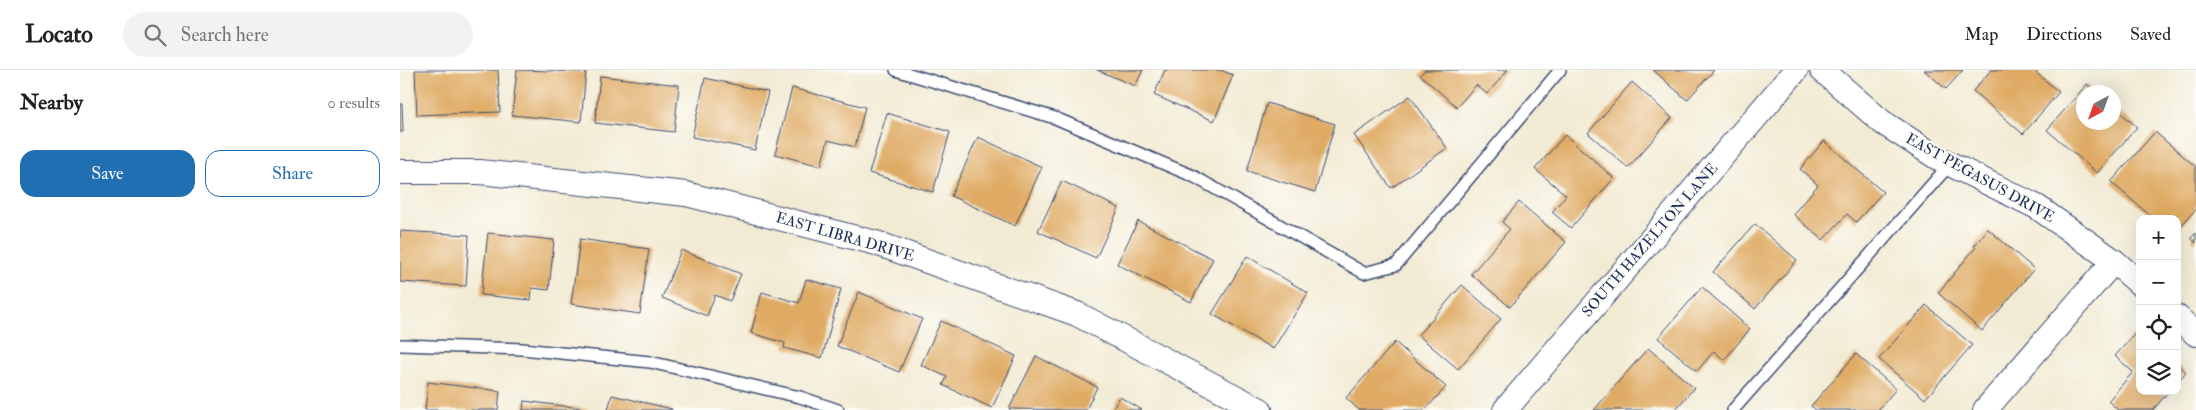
<!DOCTYPE html>
<html lang="en">
<head>
<meta charset="utf-8">
<style>
  :root { --surface:#fff; --page:#f2f2f2; --text:#202124; --muted:#757577; --line:#e0e0e0; --accent:#1f6fb2 }
  body { margin:0; font-family:"IM FELL Double Pica",serif; background:var(--page); color:var(--text) }
  .controls { position:absolute; right:15px; bottom:15px; display:grid; overflow:hidden; border-radius:10px; box-shadow:0 5px 20px #0002 }
  .controls button { width:45px; height:45px; display:grid; place-items:center; padding:0; border:0; border-bottom:1px solid var(--line); background:var(--surface); color:var(--text); font:25px sans-serif }
  .compass { position:absolute; left:1676px; top:15px; width:45px; height:45px; border-radius:50%; background:var(--surface); box-shadow:0 5px 20px #0002; rotate:221deg }
  .list { margin:0; padding:0; list-style:none }
  h2 { display:flex; justify-content:space-between; align-items:center; height:65px; margin:0; padding:0 20px; font-size:21px }
  h2 small { font-size:16px; font-weight:400; color:var(--muted) }
  .actions { display:flex; gap:10px; padding:15px 20px }
  .actions a { flex:1; padding:11px 0; border:1px solid var(--accent); border-radius:15px; text-align:center; font-size:18px; color:var(--accent) }
  .actions .main { background:var(--accent); color:#fff }
  .icon { flex:none; width:28px; height:28px; fill:none; stroke:currentColor; stroke-width:2; stroke-linecap:round; stroke-linejoin:round }
  .map { position:relative; flex:none; width:1796px; height:340px; overflow:hidden }
  header { display:flex; align-items:center; gap:30px; box-sizing:border-box; height:70px; padding:0 25px; background:var(--surface); border-bottom:1px solid var(--line) }
  header strong { font-size:24px }
  nav { display:flex; gap:28px; margin-inline-start:auto; font-size:18px }
  .search { width:350px; height:45px; background:var(--page); display:flex; align-items:center; gap:12px; box-sizing:border-box; padding:0 18px; border-radius:28px; color:var(--muted); font-size:19px }
  main { display:flex }
  aside { flex:1; background:var(--surface) }
  .map>svg:first-child { display:block }
  .building { fill:#dfaa64 }
  .lines { fill:none; stroke-linecap:round; stroke-linejoin:round }
  .lane-casing { stroke:#3b4b70; stroke-width:14 }
  .street-casing { stroke:#3b4b70; stroke-width:26 }
  .lane { stroke:#fff; stroke-width:11 }
  .street { stroke:#fff; stroke-width:24 }
  .labels { text-anchor:middle; dominant-baseline:central; stroke-width:4.5; stroke-linejoin:round; paint-order:stroke }
  .street-label { font-size:15px; fill:#1b2f5e; stroke:#fdfcf7 }
</style>
</head>
<body>
<header>
<strong>Locato</strong>
<div class="search"><svg class="icon" aria-label="search" viewBox="0 0 24 24"><circle cx="10" cy="10" r="6"/><path d="M15 15l6 6"/></svg>Search here</div>
<nav><a>Map</a><a>Directions</a><a>Saved</a></nav>
</header>
<main>
<aside>
<h2>Nearby<small>0 results</small></h2>
<ul class="list">
</ul>
<div class="actions"><a class="main">Save</a><a>Share</a></div>
</aside>
<div class="map">
<svg width="1796" height="340" viewBox="0 0 1796 340">
  <rect width="100%" height="100%" fill="#fdfcf7"/>
  <filter id="ink" filterUnits="userSpaceOnUse"><feTurbulence type="fractalNoise" baseFrequency=".02" numOctaves="2"/><feDisplacementMap in="SourceGraphic" scale="10" xChannelSelector="R" yChannelSelector="G"/><feConvolveMatrix kernelMatrix="1 2 1 2 8 2 1 2 1" color-interpolation-filters="sRGB"/></filter>
  <filter id="wash" filterUnits="userSpaceOnUse"><feTurbulence type="fractalNoise" baseFrequency=".0096" numOctaves="4" result="noise"/><feDisplacementMap in="SourceGraphic" scale="20" xChannelSelector="R" yChannelSelector="G"/><feGaussianBlur stdDeviation="1.12" result="paint"/><feColorMatrix in="noise" values="0 0 0 0 0 0 0 0 0 0 0 0 0 0 0 0 0 1.4 0 .05"/><feComposite in="paint" operator="in"/></filter>
  <g filter="url(#wash)">
    <rect width="100%" height="100%" fill="#f2ebd4"/>
    <g id="blocks">
      <g class="building">
        <polygon points="15,0 98,0 100,42 17,45"/>
        <polygon points="117,0 186,2 181,52 112,45"/>
        <polygon points="697,0 743,0 735,16"/>
        <polygon points="765,0 820,0 833,5 814,51 754,25"/>
        <polygon points="1025,0 1108,0 1087,24 1076,15 1057,37 1020,5"/>
        <polygon points="1253,0 1314,0 1287,30"/>
        <polygon points="1524,0 1563,0 1546,19"/>
        <polygon points="1591,0 1633,0 1659,22 1623,64 1573,21"/>
        <polygon points="200,6 279,15 274,62 195,53"/>
        <polygon points="305,8 368,22 355,80 292,67"/>
        <polygon points="1232,12 1272,48 1228,98 1188,63"/>
        <polygon points="1687,14 1696,22 1684,22 1684,52 1714,52 1714,37 1737,57 1697,103 1647,60"/>
        <polygon points="392,18 465,37 455,77 428,70 421,96 375,84"/>
        <polygon points="1010,26 1047,78 991,118 954,65"/>
        <polygon points="867,33 935,54 915,122 847,101"/>
        <polygon points="0,34 2,34 3,62 0,62"/>
        <polygon points="487,43 550,62 533,122 469,103"/>
        <polygon points="1755,62 1796,97 1796,139 1781,156 1777,152 1777,149 1773,149 1767,144 1763,149 1754,149 1711,112"/>
        <polygon points="1165,65 1214,108 1171,158 1152,142 1166,125 1135,99"/>
        <polygon points="578,67 642,97 615,156 551,126"/>
        <polygon points="1424,71 1483,122 1456,152 1447,144 1423,170 1393,144 1418,115 1400,99"/>
        <polygon points="662,111 719,138 696,188 638,161"/>
        <polygon points="1119,132 1166,172 1110,237 1071,204 1110,159 1102,152"/>
        <polygon points="738,151 813,189 791,232 717,194"/>
        <polygon points="1355,154 1397,190 1355,239 1313,202"/>
        <polygon points="1588,159 1634,199 1582,261 1538,223 1576,177 1574,176"/>
        <polygon points="0,161 69,165 66,216 0,212"/>
        <polygon points="88,163 154,170 149,220 132,218 131,230 81,225"/>
        <polygon points="1796,163 1796,173 1791,168"/>
        <polygon points="180,169 249,179 240,244 171,234"/>
        <polygon points="281,180 341,204 330,231 315,225 307,246 262,228"/>
        <polygon points="847,186 908,223 873,279 812,244"/>
        <polygon points="406,209 441,219 422,288 384,278 385,273 351,263 362,222 399,233"/>
        <polygon points="1062,215 1101,249 1058,299 1018,265"/>
        <polygon points="1302,217 1350,259 1324,290 1314,281 1297,301 1258,268"/>
        <polygon points="459,222 522,249 499,302 437,276"/>
        <polygon points="1526,235 1572,275 1525,329 1479,289"/>
        <polygon points="541,251 616,286 592,338 543,315 547,307 521,295"/>
        <polygon points="1738,260 1740,261 1740,321 1769,321 1753,340 1718,340 1708,331 1733,302 1715,286"/>
        <polygon points="995,272 1046,317 1025,340 959,340 946,328"/>
        <polygon points="1248,278 1294,318 1275,340 1194,340"/>
        <polygon points="1456,284 1496,319 1478,340 1416,340 1411,336"/>
        <polygon points="636,286 697,317 686,340 609,339"/>
        <polygon points="1777,294 1786,302 1777,312"/>
        <polygon points="28,312 100,321 98,340 25,340"/>
        <polygon points="212,325 272,339 272,340 208,340"/>
        <polygon points="720,327 742,340 712,340"/>
        <polygon points="124,331 188,339 188,340 123,340"/>
      </g>
    </g>
  </g>
  <g filter="url(#ink)">
    <use href="#blocks" fill-opacity="0" stroke="#3b4b70" stroke-width="1"/>
    <g class="lines">
      <g class="lane-casing">
        <g id="lane">
          <polyline points="496,0 655,48 793,106 964,203 996,195 1160,0"/>
          <polyline points="0,275 122,279 250,292 400,327 438,340"/>
          <polyline points="1333,340 1550,94"/>
        </g>
      </g>
      <g class="street-casing">
        <g id="street">
          <polyline points="1422,0 1482,52 1538,88 1637,137 1714,191 1740,214"/>
          <polyline points="0,102 80,102 286,124 476,173 677,244 860,340"/>
          <polyline points="1777,247 1796,264"/>
          <polyline points="1105,340 1396,0"/>
          <polyline points="1585,340 1714,191"/>
        </g>
      </g>
      <use href="#lane" class="lane"/>
      <use href="#street" class="street"/>
    </g>
  </g>
  <g class="labels">
    <g class="street-label">
      <text transform="translate(1580 108) rotate(29)">EAST PEGASUS DRIVE</text>
      <text transform="translate(445 167) rotate(16)">EAST LIBRA DRIVE</text>
      <text transform="translate(1250 170) rotate(-49)">SOUTH HAZELTON LANE</text>
    </g>
  </g>
</svg>
<div class="controls">
<button>+</button>
<button>−</button>
<button><svg class="icon" aria-label="locate" viewBox="0 0 24 24"><circle cx="12" cy="12" r="6"/><path d="M12 2v4M12 18v4M2 12h4M18 12h4"/></svg></button>
<button><svg class="icon" aria-label="layers" viewBox="0 0 24 24"><path d="M12 4l9 5-9 5-9-5zM3 14l9 5 9-5"/></svg></button>
</div>
<svg class="compass" viewBox="-18 -18 36 36"><path d="M0-13l5 13h-10z" fill="#e53935"/><path d="M0 13l5-13h-10z" fill="#757577"/></svg>
</div>
</main>
</body>
</html>
